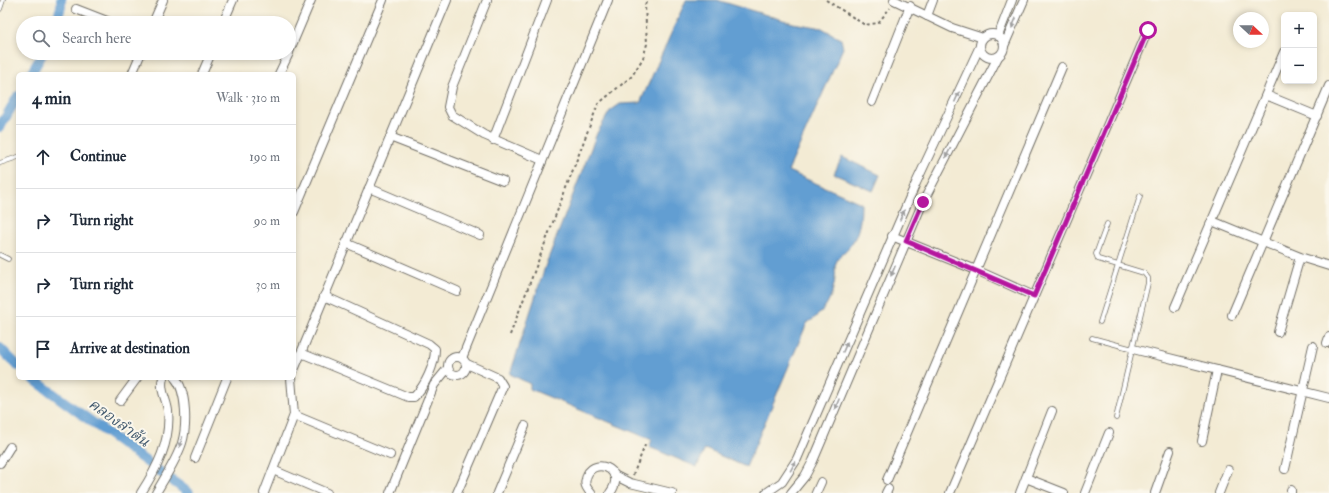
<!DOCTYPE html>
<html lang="en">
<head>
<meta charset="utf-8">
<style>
  :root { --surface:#fff; --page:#f2f2f3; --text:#1f2937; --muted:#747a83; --line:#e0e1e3 }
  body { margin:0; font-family:"IM FELL Double Pica","Noto Serif Thai",serif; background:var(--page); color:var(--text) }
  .controls { position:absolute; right:12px; top:12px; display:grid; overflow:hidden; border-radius:6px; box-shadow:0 2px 6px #0003 }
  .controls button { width:36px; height:36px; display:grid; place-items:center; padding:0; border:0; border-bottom:1px solid var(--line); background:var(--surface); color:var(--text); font:20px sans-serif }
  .compass { position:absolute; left:1233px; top:12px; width:36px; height:36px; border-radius:50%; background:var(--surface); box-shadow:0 2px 6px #0003; rotate:112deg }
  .stop { position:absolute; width:12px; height:12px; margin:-9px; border:3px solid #b5179e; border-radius:50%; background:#fff }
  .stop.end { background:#b5179e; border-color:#fff; box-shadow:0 1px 4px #0008 }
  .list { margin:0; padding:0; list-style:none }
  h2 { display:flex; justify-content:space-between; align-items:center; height:52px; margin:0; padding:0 16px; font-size:17px }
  h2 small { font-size:13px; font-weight:400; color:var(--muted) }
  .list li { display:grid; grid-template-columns:26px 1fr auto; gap:12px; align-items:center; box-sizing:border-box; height:64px; padding:0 16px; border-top:1px solid var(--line) }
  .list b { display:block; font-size:15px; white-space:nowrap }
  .list em { font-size:13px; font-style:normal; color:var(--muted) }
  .icon { flex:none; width:22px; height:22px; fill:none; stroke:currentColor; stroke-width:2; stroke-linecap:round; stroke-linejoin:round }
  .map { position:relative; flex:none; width:1329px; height:493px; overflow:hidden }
  .search { position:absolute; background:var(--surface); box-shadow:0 2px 6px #0003; left:16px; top:16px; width:280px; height:44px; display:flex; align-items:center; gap:10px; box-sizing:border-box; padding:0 14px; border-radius:22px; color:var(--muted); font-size:15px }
  .panel { position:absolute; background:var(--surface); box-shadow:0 2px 6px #0003; left:16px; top:72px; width:280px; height:308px; border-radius:6px }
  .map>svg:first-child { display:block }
  .water { fill:#629ed2; stroke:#46647e }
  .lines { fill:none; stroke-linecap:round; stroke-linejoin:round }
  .canal { stroke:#629ed2; stroke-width:10 }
  .service-casing { stroke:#716e66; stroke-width:5.5 }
  .minor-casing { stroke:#716e66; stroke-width:10 }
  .path { stroke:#716e66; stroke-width:2; stroke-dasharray:3 3; stroke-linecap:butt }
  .service { stroke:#fff; stroke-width:4 }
  .minor { stroke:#fff; stroke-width:8 }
  .oneway { fill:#a0a0a0 }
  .route { stroke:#b5179e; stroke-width:5 }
  .labels { text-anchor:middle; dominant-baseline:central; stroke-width:4; stroke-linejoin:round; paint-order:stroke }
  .water-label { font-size:15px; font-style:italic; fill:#41596e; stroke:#fbf7ec }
</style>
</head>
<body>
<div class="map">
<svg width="1329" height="493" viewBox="0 0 1329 493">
  <rect width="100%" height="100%" fill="#fbf7ec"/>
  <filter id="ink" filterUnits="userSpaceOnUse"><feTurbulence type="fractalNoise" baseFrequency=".025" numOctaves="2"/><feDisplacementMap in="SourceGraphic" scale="8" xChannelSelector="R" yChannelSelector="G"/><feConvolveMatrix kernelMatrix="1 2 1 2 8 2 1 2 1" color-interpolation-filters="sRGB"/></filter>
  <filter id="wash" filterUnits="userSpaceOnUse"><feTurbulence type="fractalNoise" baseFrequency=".012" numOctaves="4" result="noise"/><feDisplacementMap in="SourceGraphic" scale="16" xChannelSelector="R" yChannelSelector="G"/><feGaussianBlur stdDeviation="0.9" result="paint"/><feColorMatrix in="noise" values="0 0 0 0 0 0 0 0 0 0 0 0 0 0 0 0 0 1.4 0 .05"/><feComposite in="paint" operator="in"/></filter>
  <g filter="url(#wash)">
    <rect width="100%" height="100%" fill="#f3ebd4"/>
    <g class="water">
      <path d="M686,0H717L793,23L822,28L841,39L843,48L788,171L861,203C861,218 860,234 849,247C845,252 838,256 836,263C834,267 836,274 835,278C833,297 824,314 807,323L746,467L705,449L697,467L649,447L652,440L530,389V384L510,374L546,264L597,133L610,111L620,104L640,103Z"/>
      <polygon points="842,157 880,175 873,191 834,174"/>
    </g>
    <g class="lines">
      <g class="canal">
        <polyline points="56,23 61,7 61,0"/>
        <polyline points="31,74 43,53"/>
        <polyline points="0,127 18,96"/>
        <polyline points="0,348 18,366"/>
        <polyline points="32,378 189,493"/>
      </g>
    </g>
  </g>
  <g filter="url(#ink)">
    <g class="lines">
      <g class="service-casing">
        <g id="service">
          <polyline points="0,9 3,0"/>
          <polyline points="0,163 18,157"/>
          <polyline points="1107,224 1096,254 1098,259 1144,273 1148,278 1148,283 1116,418"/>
          <polyline points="0,255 8,259"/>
          <polyline points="1100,322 1140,196"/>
          <polyline points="1092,338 1133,349"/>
        </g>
      </g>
      <g class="minor-casing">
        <g id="minor">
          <polyline points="487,0 452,87 448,107 452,115 484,135 542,160"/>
          <polyline points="894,0 952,28 983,38"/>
          <polyline points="76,9 112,23"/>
          <polyline points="927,16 933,0"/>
          <polyline points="153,23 163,0"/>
          <polyline points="223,23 233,0"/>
          <circle cx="992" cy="46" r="12"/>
          <polyline points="998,36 1012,0"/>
          <polyline points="1004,46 1024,0"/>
          <polyline points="289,52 311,0"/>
          <polyline points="132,74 141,53"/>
          <polyline points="202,74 211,53"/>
          <polyline points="279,74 289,53"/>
          <polyline points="1266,95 1317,116"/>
          <polyline points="872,102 910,6"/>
          <polyline points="390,137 503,181"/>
          <polyline points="493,140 547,0"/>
          <polyline points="369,188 480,235"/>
          <polyline points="294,212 383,0"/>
          <polyline points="1212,221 1300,257 1329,266"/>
          <polyline points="892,236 976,270 1034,296"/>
          <polyline points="346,243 457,291"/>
          <polyline points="1175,307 1284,52"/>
          <polyline points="1232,315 1329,86"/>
          <polyline points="1278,332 1300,257"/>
          <polyline points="1327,343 1329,337"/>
          <polyline points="1133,349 1329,398"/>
          <path d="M301,353L408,397H414C425,386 435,365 435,349L429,344L324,296"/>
          <circle cx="457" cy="366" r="9"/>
          <polyline points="462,358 608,0"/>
          <polyline points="294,370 447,0"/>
          <polyline points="120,401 137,378"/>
          <polyline points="294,415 390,455"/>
          <polyline points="1202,441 1217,370"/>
          <polyline points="195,458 227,378"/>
          <polyline points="0,463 10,447"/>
          <polyline points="1285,469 1313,346"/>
          <polyline points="273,470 327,493"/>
          <polyline points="614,475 630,483 672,493"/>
          <polyline points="1026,478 1064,493"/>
          <polyline points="887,480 1062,67"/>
          <path d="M141,493C157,468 171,442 168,411C167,400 159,389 163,378"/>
          <path d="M156,493C165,477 176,461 182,443C187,427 187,391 175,378"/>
          <polyline points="264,493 294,415 291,378"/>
          <polyline points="390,493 434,385 448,368"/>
          <polyline points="457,493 503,386 498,378 467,364"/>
          <polyline points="497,493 525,426"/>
          <path d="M591,493C587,489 584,484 586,479C590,455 629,468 610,493"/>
          <polyline points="766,493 782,482 797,459 916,183 980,46"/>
          <polyline points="791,493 805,476 813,461 923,202 998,57"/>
          <polyline points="816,493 821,482"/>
          <polyline points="886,493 888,489"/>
          <polyline points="950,493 1148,30"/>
          <polyline points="1020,493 1052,411"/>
          <polyline points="1085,493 1109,433"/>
          <polyline points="1155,493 1170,451"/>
          <polyline points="1219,493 1228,470"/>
          <polyline points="1291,493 1291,490"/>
        </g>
      </g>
      <g class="path">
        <polyline points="826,0 865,25 878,23 890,8"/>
        <polyline points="510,335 598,104 632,76 643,58 647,44 645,5 647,0"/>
        <polyline points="633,475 646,443"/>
      </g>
      <use href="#service" class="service"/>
      <use href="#minor" class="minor"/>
    </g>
    <defs><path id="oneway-solid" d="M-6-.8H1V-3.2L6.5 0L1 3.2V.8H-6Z"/></defs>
    <g class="oneway">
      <use href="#oneway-solid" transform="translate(1014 23) rotate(113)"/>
      <use href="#oneway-solid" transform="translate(957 97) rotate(-66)"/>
      <use href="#oneway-solid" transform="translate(948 153) rotate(117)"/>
      <use href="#oneway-solid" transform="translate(902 215) rotate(-66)"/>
      <use href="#oneway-solid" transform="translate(893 271) rotate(113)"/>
      <use href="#oneway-solid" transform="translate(845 347) rotate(-67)"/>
      <use href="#oneway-solid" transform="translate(837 404) rotate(113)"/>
      <use href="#oneway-solid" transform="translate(181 442) rotate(105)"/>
      <use href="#oneway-solid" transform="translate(793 466) rotate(-62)"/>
    </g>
  </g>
  <g class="lines" filter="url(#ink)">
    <polyline class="route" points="923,202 906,241 1034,296 1148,30"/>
  </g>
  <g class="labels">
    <g class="water-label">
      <text transform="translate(119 423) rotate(36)">คลองลำต้น</text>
    </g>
  </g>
</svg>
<div class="controls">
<button>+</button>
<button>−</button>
</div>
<svg class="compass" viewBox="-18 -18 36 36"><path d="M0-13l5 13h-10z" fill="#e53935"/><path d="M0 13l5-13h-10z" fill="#747a83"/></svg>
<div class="stop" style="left:1148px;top:30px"></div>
<div class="stop end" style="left:923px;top:202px"></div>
<div class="search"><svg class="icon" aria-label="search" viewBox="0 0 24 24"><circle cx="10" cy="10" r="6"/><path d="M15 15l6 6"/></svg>Search here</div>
<section class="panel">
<h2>4 min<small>Walk · 310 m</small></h2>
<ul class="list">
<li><svg class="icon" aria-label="ahead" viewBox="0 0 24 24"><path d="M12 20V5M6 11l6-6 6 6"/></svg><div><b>Continue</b></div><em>190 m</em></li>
<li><svg class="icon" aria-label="right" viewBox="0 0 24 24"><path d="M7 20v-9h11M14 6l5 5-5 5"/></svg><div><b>Turn right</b></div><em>90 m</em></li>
<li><svg class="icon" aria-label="right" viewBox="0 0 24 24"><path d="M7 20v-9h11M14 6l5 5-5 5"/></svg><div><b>Turn right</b></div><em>30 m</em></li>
<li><svg class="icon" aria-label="arrive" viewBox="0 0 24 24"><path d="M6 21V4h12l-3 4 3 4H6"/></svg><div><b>Arrive at destination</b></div></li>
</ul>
</section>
</div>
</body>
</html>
